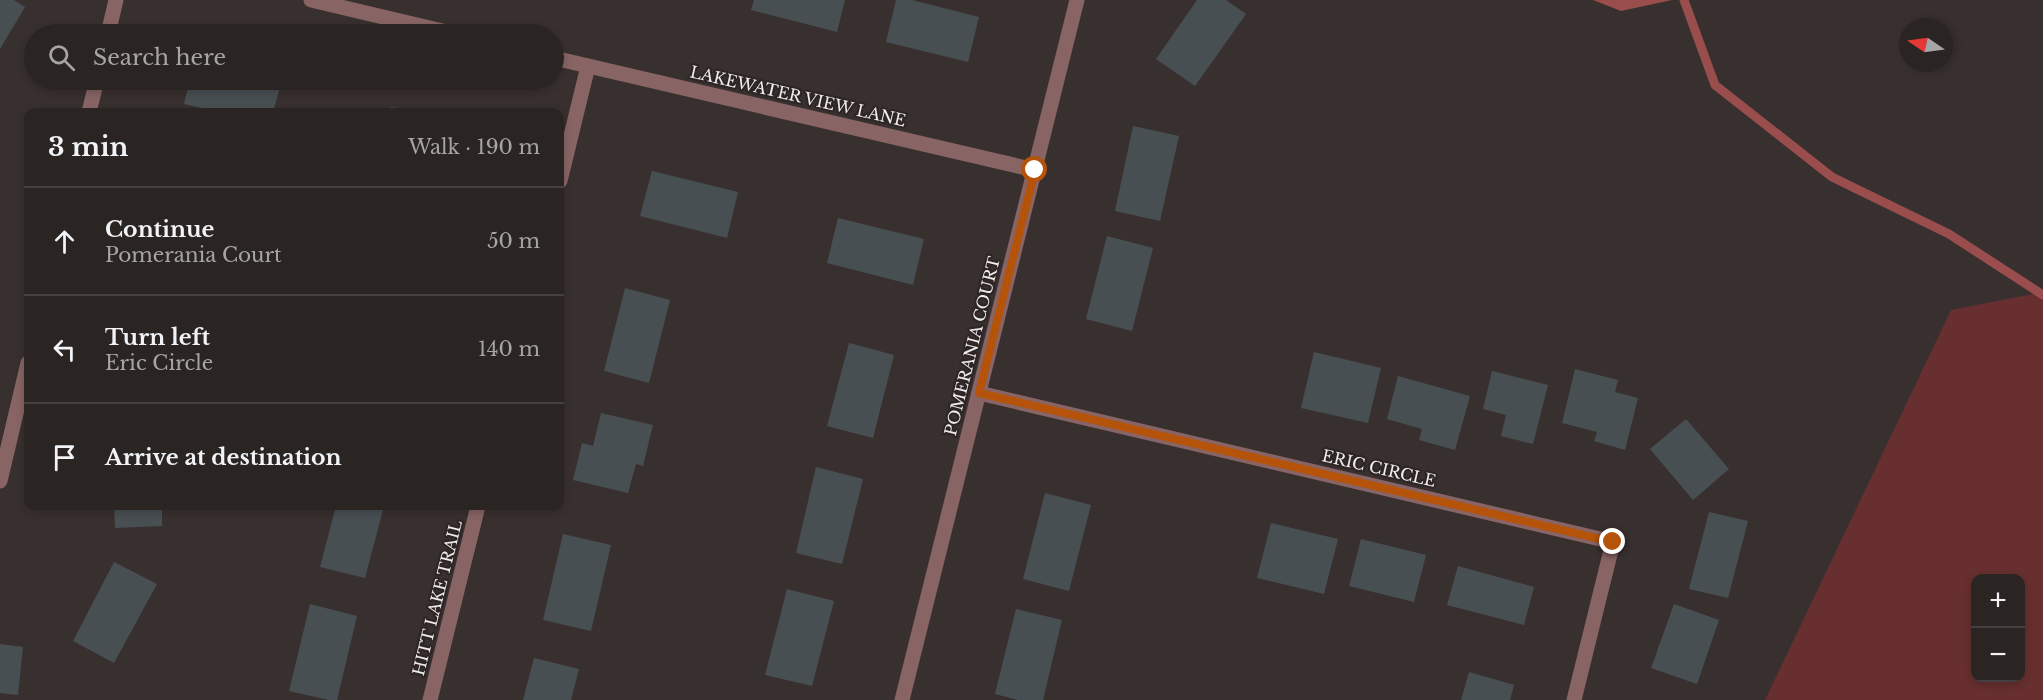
<!DOCTYPE html>
<html lang="en">
<head>
<meta charset="utf-8">
<style>
  :root { --surface:#2a2423; --page:#363030; --text:#f1f3f6; --muted:#a5a4a6; --line:#464141 }
  body { margin:0; font-family:"Libre Baskerville",serif; background:var(--page); color:var(--text) }
  .controls { position:absolute; right:18px; bottom:18px; display:grid; overflow:hidden; border-radius:12px; box-shadow:0 3px 9px #0003 }
  .controls button { width:54px; height:54px; display:grid; place-items:center; padding:0; border:0; border-bottom:2px solid var(--line); background:var(--surface); color:var(--text); font:30px sans-serif }
  .compass { position:absolute; left:1899px; top:18px; width:54px; height:54px; border-radius:50%; background:var(--surface); box-shadow:0 3px 9px #0003; rotate:283deg }
  .stop { position:absolute; width:18px; height:18px; margin:-14px; border:4px solid #b45309; border-radius:50%; background:#fff }
  .stop.end { background:#b45309; border-color:#fff; box-shadow:0 2px 6px #0008 }
  .list { margin:0; padding:0; list-style:none }
  h2 { display:flex; justify-content:space-between; align-items:center; height:78px; margin:0; padding:0 24px; font-size:26px }
  h2 small { font-size:20px; font-weight:400; color:var(--muted) }
  .list li { display:grid; grid-template-columns:39px 1fr auto; gap:18px; align-items:center; box-sizing:border-box; height:108px; padding:0 24px; border-top:2px solid var(--line) }
  .list b { display:block; font-size:22px; white-space:nowrap }
  .list p { margin:0; font-size:20px; white-space:nowrap; color:var(--muted) }
  .list em { font-size:20px; font-style:normal; color:var(--muted) }
  .icon { flex:none; width:33px; height:33px; fill:none; stroke:currentColor; stroke-width:2; stroke-linecap:round; stroke-linejoin:round }
  .map { position:relative; flex:none; width:2043px; height:700px; overflow:hidden }
  .search { position:absolute; background:var(--surface); box-shadow:0 3px 9px #0003; left:24px; top:24px; width:540px; height:66px; display:flex; align-items:center; gap:15px; box-sizing:border-box; padding:0 21px; border-radius:33px; color:var(--muted); font-size:22px }
  .panel { position:absolute; background:var(--surface); box-shadow:0 3px 9px #0003; left:24px; top:108px; width:540px; height:402px; border-radius:12px }
  .map>svg:first-child { display:block }
  .green { fill:#672f2f; fill-rule:evenodd }
  .water { fill:#994d4c }
  .lines { fill:none; stroke-linecap:round; stroke-linejoin:round }
  .stream { stroke:#994d4c; stroke-width:9 }
  .building { fill:#484f53 }
  .street { stroke:#886564; stroke-width:15 }
  .route { stroke:#b45309; stroke-width:8 }
  .labels { text-anchor:middle; dominant-baseline:central; stroke-width:4.5; stroke-linejoin:round; paint-order:stroke }
  .street-label { font-size:16px; fill:#f1ebeb; stroke:#2e2626 }
</style>
</head>
<body>
<div class="map">
<svg width="2043" height="700" viewBox="0 0 2043 700">
  <rect width="100%" height="100%" fill="#38302f"/>
  <path class="green" d="M2043,292V700H1765L1951,310ZM1976,578H2020V678H1976Z"/>
  <polygon class="water" points="1593,0 1672,0 1621,11"/>
  <g class="lines">
    <polyline class="stream" points="1684,0 1715,85 1832,177 1949,234 2043,295"/>
  </g>
  <g class="building">
    <polygon points="0,0 14,0 25,7 0,49"/>
    <polygon points="754,0 845,0 837,32 751,10"/>
    <polygon points="896,0 912,0 979,17 968,62 886,42"/>
    <polygon points="1197,0 1226,0 1246,14 1195,86 1156,59"/>
    <polygon points="190,80 282,80 273,112 218,112 184,104"/>
    <polygon points="391,107 414,111 414,112 390,112"/>
    <polygon points="1133,126 1179,136 1160,221 1115,211"/>
    <polygon points="652,171 738,192 727,238 640,216"/>
    <polygon points="838,218 924,239 913,285 827,263"/>
    <polygon points="1107,236 1153,248 1132,331 1086,319"/>
    <polygon points="625,288 670,300 649,383 604,371"/>
    <polygon points="849,343 894,355 873,438 827,426"/>
    <polygon points="1314,352 1381,368 1368,423 1301,408"/>
    <polygon points="1575,369 1618,380 1615,392 1638,398 1625,450 1594,441 1597,432 1562,423"/>
    <polygon points="1492,371 1548,385 1533,444 1501,436 1506,415 1483,409"/>
    <polygon points="1398,376 1470,396 1455,450 1419,440 1422,429 1387,419"/>
    <polygon points="601,413 653,425 643,466 636,464 628,493 573,480 582,443 593,446"/>
    <polygon points="1686,419 1729,469 1693,500 1650,449"/>
    <polygon points="816,467 863,479 842,564 796,553"/>
    <polygon points="1045,493 1091,505 1069,591 1023,579"/>
    <polygon points="114,506 162,506 162,526 115,528"/>
    <polygon points="336,506 384,506 365,578 320,567"/>
    <polygon points="1709,512 1748,521 1728,598 1689,589"/>
    <polygon points="1271,523 1338,539 1324,594 1257,578"/>
    <polygon points="563,534 611,545 591,631 543,620"/>
    <polygon points="1361,539 1426,555 1414,602 1349,586"/>
    <polygon points="114,562 157,584 114,663 73,641"/>
    <polygon points="1458,566 1534,587 1524,625 1447,605"/>
    <polygon points="787,589 834,601 812,686 765,675"/>
    <polygon points="310,604 357,616 337,700 329,700 289,691"/>
    <polygon points="1674,604 1719,620 1697,684 1651,668"/>
    <polygon points="1016,609 1062,620 1043,700 1018,700 995,694"/>
    <polygon points="0,644 23,647 18,695 0,693"/>
    <polygon points="534,658 579,669 571,700 523,700"/>
    <polygon points="1469,672 1514,685 1510,700 1461,700"/>
  </g>
  <g class="lines">
    <g class="street">
      <polyline points="311,0 455,34"/>
      <polyline points="108,34 116,0"/>
      <polyline points="554,58 1035,170"/>
      <polyline points="89,112 97,80"/>
      <polyline points="560,181 588,66"/>
      <polyline points="979,393 1613,542 1574,700"/>
      <polyline points="0,481 28,363"/>
      <polyline points="430,700 478,506"/>
      <polyline points="902,700 1077,0"/>
    </g>
  </g>
  <g class="lines">
    <polyline class="route" points="1035,170 979,393 1613,542"/>
  </g>
  <g class="labels">
    <g class="street-label">
      <text transform="translate(798 96) rotate(13)">LAKEWATER VIEW LANE</text>
      <text transform="translate(972 346) rotate(-76)">POMERANIA COURT</text>
      <text transform="translate(1379 468) rotate(13)">ERIC CIRCLE</text>
      <text transform="translate(437 598) rotate(-76)">HITT LAKE TRAIL</text>
    </g>
  </g>
</svg>
<div class="controls">
<button>+</button>
<button>−</button>
</div>
<svg class="compass" viewBox="-18 -18 36 36"><path d="M0-13l5 13h-10z" fill="#e53935"/><path d="M0 13l5-13h-10z" fill="#a5a4a6"/></svg>
<div class="stop" style="left:1035px;top:170px"></div>
<div class="stop end" style="left:1613px;top:542px"></div>
<div class="search"><svg class="icon" aria-label="search" viewBox="0 0 24 24"><circle cx="10" cy="10" r="6"/><path d="M15 15l6 6"/></svg>Search here</div>
<section class="panel">
<h2>3 min<small>Walk · 190 m</small></h2>
<ul class="list">
<li><svg class="icon" aria-label="ahead" viewBox="0 0 24 24"><path d="M12 20V5M6 11l6-6 6 6"/></svg><div><b>Continue</b><p>Pomerania Court</p></div><em>50 m</em></li>
<li><svg class="icon" aria-label="left" viewBox="0 0 24 24"><path d="M17 20v-9H6M10 6l-5 5 5 5"/></svg><div><b>Turn left</b><p>Eric Circle</p></div><em>140 m</em></li>
<li><svg class="icon" aria-label="arrive" viewBox="0 0 24 24"><path d="M6 21V4h12l-3 4 3 4H6"/></svg><div><b>Arrive at destination</b></div></li>
</ul>
</section>
</div>
</body>
</html>
